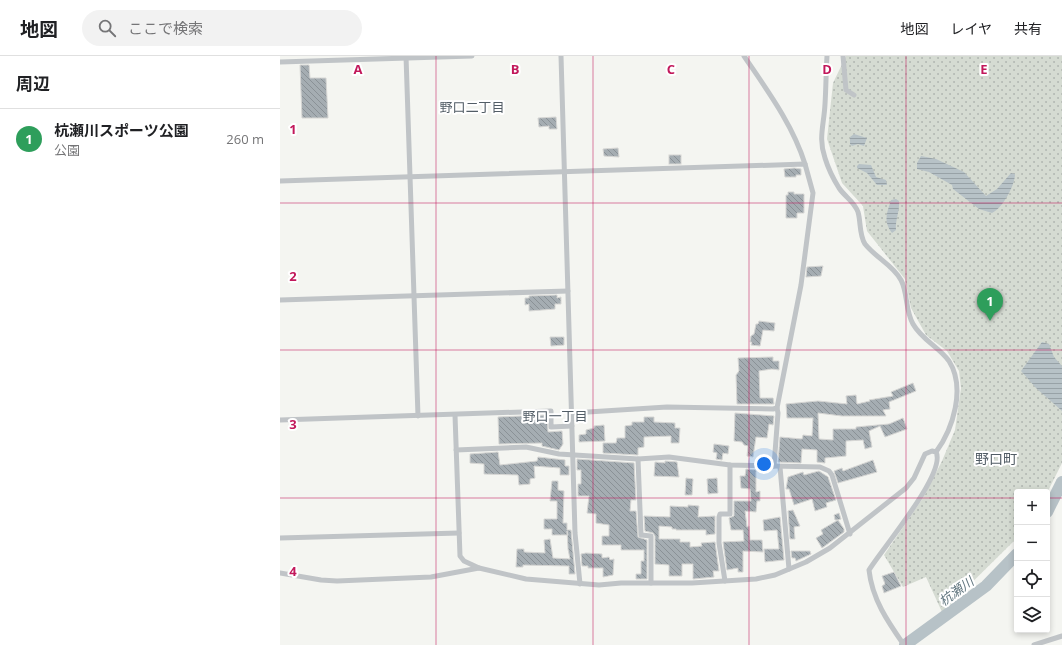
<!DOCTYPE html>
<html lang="ja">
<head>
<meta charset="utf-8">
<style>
  :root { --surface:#fff; --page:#f2f2f2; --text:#202124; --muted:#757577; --line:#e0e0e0; --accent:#da582b }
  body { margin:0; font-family:"Open Sans","Noto Sans JP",sans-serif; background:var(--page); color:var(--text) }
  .controls { position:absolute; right:12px; bottom:12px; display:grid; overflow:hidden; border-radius:4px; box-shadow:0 2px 6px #0003 }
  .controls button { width:36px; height:36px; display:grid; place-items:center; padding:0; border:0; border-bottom:1px solid var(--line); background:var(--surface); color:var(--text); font:20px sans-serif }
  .you { position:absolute; left:484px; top:408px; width:14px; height:14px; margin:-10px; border:3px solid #fff; border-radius:50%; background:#1a73e8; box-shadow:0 0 0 6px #1a73e833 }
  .badge { display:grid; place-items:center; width:26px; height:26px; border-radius:50%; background:var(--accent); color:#fff; font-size:13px; font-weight:700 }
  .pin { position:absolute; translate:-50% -33px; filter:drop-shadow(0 1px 2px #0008) }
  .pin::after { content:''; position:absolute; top:21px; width:14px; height:12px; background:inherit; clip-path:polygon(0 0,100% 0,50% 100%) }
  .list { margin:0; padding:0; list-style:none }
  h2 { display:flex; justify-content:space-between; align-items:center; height:52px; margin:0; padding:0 16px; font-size:17px }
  h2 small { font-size:13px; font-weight:400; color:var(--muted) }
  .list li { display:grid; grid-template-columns:26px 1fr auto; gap:12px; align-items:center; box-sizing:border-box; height:60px; padding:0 16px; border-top:1px solid var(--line) }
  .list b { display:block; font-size:15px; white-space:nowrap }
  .list p { margin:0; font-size:13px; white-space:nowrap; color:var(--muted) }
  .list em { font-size:13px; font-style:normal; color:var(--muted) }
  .icon { flex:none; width:22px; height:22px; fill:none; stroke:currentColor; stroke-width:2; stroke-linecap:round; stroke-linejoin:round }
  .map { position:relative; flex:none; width:782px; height:589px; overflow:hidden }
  header { display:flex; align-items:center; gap:24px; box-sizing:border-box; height:56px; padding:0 20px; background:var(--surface); border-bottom:1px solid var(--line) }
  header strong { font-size:19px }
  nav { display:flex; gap:22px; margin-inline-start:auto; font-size:14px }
  .search { width:280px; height:36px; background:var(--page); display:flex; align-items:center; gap:10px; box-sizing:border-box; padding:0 14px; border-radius:22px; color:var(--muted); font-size:15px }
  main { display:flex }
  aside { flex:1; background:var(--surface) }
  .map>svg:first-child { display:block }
  .green { fill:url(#green-dots) }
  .water { fill:url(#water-rules) }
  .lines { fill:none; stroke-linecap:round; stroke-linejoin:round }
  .river { stroke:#b7c2c7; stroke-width:12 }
  .building { fill:url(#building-back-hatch); stroke:#d6d6d4 }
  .minor { stroke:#c0c4c7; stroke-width:5 }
  .grid { fill:none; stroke:#c2185b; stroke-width:1; stroke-opacity:0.55 }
  .labels { text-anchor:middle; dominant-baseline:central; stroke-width:4; stroke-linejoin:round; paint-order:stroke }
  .neighbourhood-label { font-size:13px; fill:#525d66; stroke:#fff }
  .water-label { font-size:13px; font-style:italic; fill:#60757e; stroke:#fff }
  .quarter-label { font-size:14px; fill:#525d66; stroke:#fff }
  .grid-label { font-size:13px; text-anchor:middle; font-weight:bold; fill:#c2185b; stroke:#fff; stroke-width:4; stroke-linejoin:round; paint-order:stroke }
</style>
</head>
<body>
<header>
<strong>地図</strong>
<div class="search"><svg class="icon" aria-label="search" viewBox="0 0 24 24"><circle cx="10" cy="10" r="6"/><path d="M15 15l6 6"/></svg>ここで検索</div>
<nav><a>地図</a><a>レイヤ</a><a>共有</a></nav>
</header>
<main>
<aside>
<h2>周辺<small></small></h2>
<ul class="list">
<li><span class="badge" style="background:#2e9e5b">1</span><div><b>杭瀬川スポーツ公園</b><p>公園</p></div><em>260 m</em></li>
</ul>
</aside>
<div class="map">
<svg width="782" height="589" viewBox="0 0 782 589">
  <defs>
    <pattern id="green-dots" width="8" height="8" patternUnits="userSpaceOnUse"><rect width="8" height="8" fill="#d5dbd2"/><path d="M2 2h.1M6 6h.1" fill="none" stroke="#b0b6b0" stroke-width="1.8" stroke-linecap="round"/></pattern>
    <pattern id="water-rules" width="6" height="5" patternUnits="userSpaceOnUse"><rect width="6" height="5" fill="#b7c2c7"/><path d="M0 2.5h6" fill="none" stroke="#98a2a7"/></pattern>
    <pattern id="building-back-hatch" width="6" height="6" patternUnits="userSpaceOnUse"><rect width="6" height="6" fill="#a5adb2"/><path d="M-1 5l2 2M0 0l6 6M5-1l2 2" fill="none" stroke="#8a9196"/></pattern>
  </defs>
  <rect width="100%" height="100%" fill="#f4f5f1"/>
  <polygon class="green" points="566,0 782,0 782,407 767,437 737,436 737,482 662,556 646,521 623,531 604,499 643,442 662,405 675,374 681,332 679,315 667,295 646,279 631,252 625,223 587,175 583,150 562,127 547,83 553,27"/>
  <g class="water">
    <polygon points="574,78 587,82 584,90 578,88 572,90 570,88 570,81"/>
    <path d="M641,100L656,103L684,116L706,140L717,133L731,117L735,118C735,129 723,152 712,157L699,153L673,133L672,129L649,116L637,113V107Z"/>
    <polygon points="579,108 591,109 596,121 606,124 607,129 597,129 587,117 577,112 577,110"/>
    <path d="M616,143L619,145C620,155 615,164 616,174L612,177C603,165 607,157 611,144Z"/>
    <polygon points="762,286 769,288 774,301 782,310 782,355 756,332 741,315"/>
  </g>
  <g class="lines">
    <g class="river">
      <polyline points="767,456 782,426"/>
      <polyline points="625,589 706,530 737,498"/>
    </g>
  </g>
  <g class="building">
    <polygon points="20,9 29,9 30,22 46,22 48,62 22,62"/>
    <polygon points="276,61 277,73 269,73 269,70 259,71 258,62"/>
    <polygon points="338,92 339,101 324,100 323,93"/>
    <rect x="389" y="99" width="12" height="9"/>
    <polygon points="514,112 521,113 521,119 516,119 516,121 505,121 504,113"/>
    <polygon points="508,136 514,136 514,138 524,138 524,157 517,157 517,162 506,162 506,139 508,139"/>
    <polygon points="543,210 541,220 526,221 527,211"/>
    <polygon points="277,239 277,242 281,241 281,248 275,248 275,253 249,255 249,248 245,249 245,242 249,242 249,240"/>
    <polygon points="479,265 495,267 494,275 483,274 480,290 471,289 472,286 470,286 471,280 474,278 476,268 478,268"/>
    <polygon points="270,281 284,281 284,289 271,290"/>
    <polygon points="493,301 493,305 499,305 499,314 492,313 479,315 480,342 493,342 494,348 457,348 456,319 459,315 458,302"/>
    <polygon points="633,327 636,335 609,346 610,353 603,354 606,360 562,360 538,357 539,383 553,384 553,373 576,373 576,371 609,368 623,362 627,373 605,381 600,370 589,375 592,391 585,393 583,384 566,385 566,400 545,402 545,407 537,406 537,394 522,393 521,407 498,406 500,381 522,383 523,379 532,380 533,362 507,362 506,348 538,345 567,348 566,340 576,339 577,348 590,345 589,344 613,340 611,336"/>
    <polygon points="455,357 494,360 493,369 489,368 487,382 476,381 473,401 467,400 468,390 464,389 462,386 454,385"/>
    <polygon points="267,359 268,376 282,375 283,388 279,394 262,390 262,387 219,388 218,361"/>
    <polygon points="364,361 374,361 374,366 395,367 395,372 400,372 399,387 391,387 391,380 364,381 364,391 358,392 358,399 323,397 323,387 336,387 337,382 345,382 345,370 352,369 352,366 364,366"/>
    <polygon points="324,369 325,385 299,386 299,379 306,378 306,374 314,372 314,370"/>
    <polygon points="434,388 449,390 448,398 443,397 442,404 436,403 437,397 433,396"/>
    <polygon points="218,396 220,409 257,405 258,401 285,404 285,410 289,410 289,419 280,419 280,412 254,410 255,422 250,423 250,428 239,429 238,419 204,418 204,408 190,407 190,398"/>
    <polygon points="297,403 354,407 356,444 351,444 350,455 356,455 358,481 367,484 367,523 356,523 356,518 361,518 361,505 364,505 364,494 341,494 341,489 322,489 322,480 329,480 329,469 316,467 316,458 307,457 309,440 298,440 298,428 301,428 301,414 297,414"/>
    <polygon points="593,404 597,416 558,427 554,415 562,412 563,415"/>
    <polygon points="385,405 397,406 399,421 374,420 375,406 385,407"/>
    <polygon points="466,413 476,414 476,436 480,435 480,445 477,445 476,456 465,455 467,471 469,470 470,484 482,484 483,496 463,495 463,516 458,516 458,512 447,514 443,486 464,485 463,474 451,474 449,462 454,460 454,445 471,445 470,433 461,432 460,420 465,420"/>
    <polygon points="539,415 548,421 556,444 546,447 547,451 535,455 532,443 514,449 509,433 506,433 508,421 523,416 524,419"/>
    <polygon points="406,422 413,423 412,439 405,439"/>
    <polygon points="437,422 438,437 428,438 427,423"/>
    <polygon points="272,425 278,425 278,434 284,435 283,467 287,467 287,474 291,474 295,518 289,518 289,510 243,509 243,511 236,511 237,493 244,493 244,496 265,497 264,484 270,483 273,502 290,503 288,493 288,492 287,475 288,479 272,479 272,473 264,473 264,463 277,463 277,445 270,445"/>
    <polygon points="408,449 419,450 418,461 435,460 435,478 426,479 426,474 396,474 396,473 392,473 392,471 379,470 379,483 400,483 400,486 410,486 410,491 422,490 421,487 435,486 439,515 433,515 434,521 413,523 413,508 402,508 402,520 389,520 389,509 375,508 375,480 373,477 365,475 364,460 390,461 390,450 408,451"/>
    <polygon points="513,454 520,470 514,471 515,483 510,483 508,455"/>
    <polygon points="559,457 561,463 558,464 564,473 564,476 542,492 536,482 543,478 541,474 558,464 555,464 554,459"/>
    <polygon points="500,461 504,504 485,506 484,493 499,493 497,474 484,475 483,464"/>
    <polygon points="511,495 530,495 531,498 516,505 515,502 512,502"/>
    <polygon points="306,497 322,498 322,502 329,501 330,504 334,503 333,519 323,521 323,512 308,512 308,510 302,510 301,498"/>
    <polygon points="614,516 621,530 604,537 602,530 605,528 602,520"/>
  </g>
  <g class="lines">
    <g class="minor">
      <polyline points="126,0 138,360"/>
      <polyline points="281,0 295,477 300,528"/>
      <path d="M464,0C487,34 513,69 525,108"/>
      <path d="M547,0C546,16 546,32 545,48C544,69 538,82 545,102C548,112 554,124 559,132C565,141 574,145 578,156C581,166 579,179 585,188C596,202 613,209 621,224C628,237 625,254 633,268C642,284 659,291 669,305C686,332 673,373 656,396"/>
      <polyline points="563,0 566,34 574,39"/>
      <polyline points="0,6 192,0"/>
      <polyline points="0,125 525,108 533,137 521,229 497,352 493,353 387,351 292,357"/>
      <polyline points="0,244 288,235"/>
      <polyline points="175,359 180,500 184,505 199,512"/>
      <polyline points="0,364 271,355 271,371 292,370"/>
      <polyline points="176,394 246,391 279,398 358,403 389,401 450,409 540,411 549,415 552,419 570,478"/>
      <polyline points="358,403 361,479 371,480 371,527"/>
      <polyline points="494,410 498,357 497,352"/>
      <polyline points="500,411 509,513"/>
      <polyline points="0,482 179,477"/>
      <path d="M0,517L41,524L57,525L151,521L199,512L246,523L319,529L341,527H412L476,523L495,519L526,506L550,492L626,432L634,422L645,398L652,395L656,396C667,417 601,494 589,514C592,543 608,566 624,589"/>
      <polyline points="445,525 439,487 439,461 440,458 450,458 450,409"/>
      <polyline points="754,589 782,580"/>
    </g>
  </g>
  <path class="grid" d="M156,0V589M313,0V589M469,0V589M626,0V589M0,147H782M0,294H782M0,442H737M767,442H782"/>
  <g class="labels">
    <g class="neighbourhood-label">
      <text x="192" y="51">野口二丁目</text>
      <text x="275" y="360">野口一丁目</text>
    </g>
    <g class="water-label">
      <text transform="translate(676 535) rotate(-36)">杭瀬川</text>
    </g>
    <g class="quarter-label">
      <text x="716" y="402">野口町</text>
    </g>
  </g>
  <g class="grid-label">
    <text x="78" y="18">A</text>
    <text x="235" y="18">B</text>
    <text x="391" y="18">C</text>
    <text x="547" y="18">D</text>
    <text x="704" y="18">E</text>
    <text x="13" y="78">1</text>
    <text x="13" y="225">2</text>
    <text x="13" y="373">3</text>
    <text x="13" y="520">4</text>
  </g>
</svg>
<div class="controls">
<button>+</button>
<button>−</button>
<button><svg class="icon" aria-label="locate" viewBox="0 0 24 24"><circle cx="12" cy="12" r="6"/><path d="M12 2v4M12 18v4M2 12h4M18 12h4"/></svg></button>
<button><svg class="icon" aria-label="layers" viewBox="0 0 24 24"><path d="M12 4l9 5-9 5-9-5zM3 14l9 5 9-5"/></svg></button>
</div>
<div class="you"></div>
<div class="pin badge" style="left:710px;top:265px;background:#2e9e5b">1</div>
</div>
</main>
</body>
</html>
